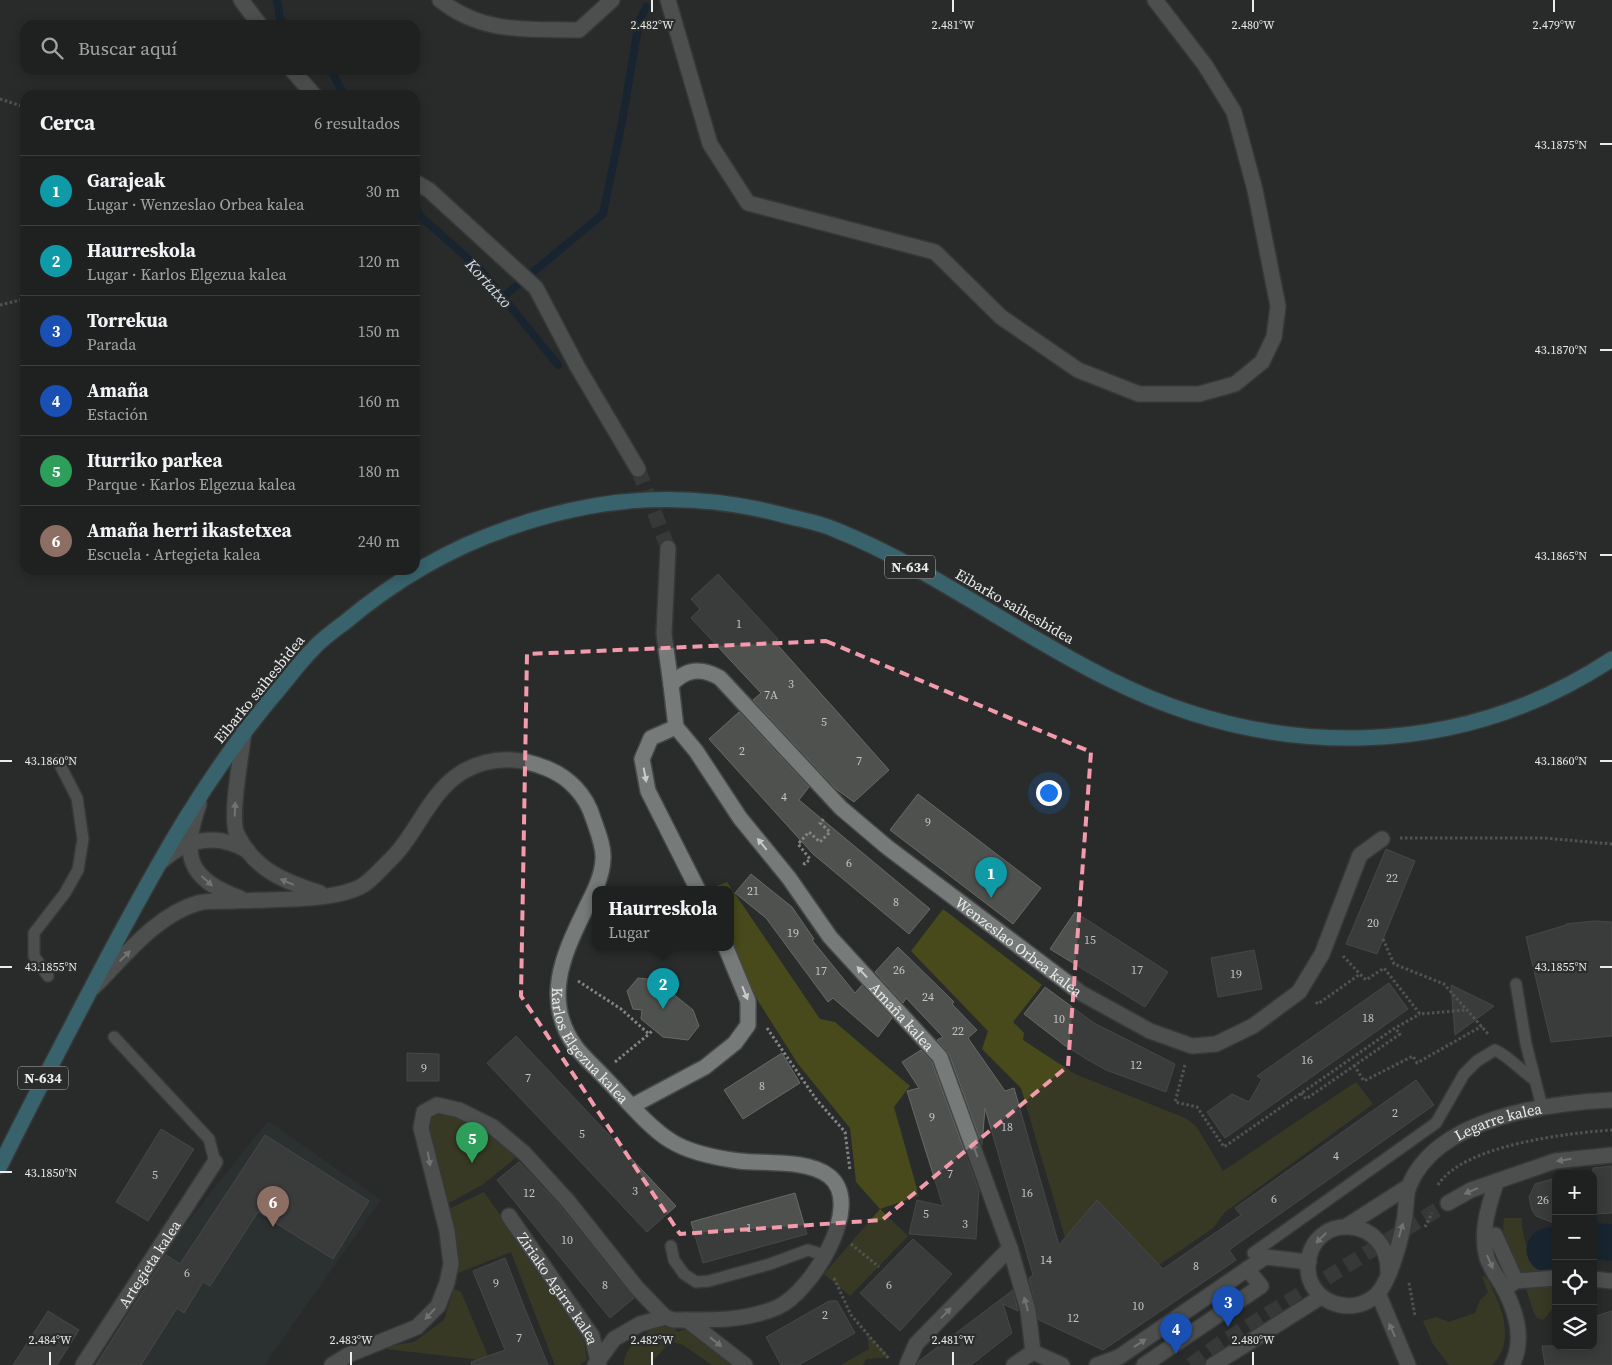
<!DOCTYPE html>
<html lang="es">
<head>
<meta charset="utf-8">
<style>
  :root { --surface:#1f2120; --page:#272929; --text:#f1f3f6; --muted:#a1a3a5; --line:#3c3e3e; --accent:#0b8043 }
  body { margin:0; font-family:"Source Serif 4",serif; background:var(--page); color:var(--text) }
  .controls { position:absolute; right:15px; bottom:15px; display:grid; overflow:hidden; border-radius:10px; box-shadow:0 2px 12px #0003 }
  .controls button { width:45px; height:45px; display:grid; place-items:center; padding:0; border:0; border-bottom:1px solid var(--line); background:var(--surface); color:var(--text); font:25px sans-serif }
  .you { position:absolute; left:1048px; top:792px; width:18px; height:18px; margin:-12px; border:4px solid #fff; border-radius:50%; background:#1a73e8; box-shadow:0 0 0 8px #1a73e833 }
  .badge { display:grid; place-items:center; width:32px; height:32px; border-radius:50%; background:var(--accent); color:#fff; font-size:16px; font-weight:700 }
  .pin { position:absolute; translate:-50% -41px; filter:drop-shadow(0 1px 2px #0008) }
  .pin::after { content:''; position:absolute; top:26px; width:18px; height:15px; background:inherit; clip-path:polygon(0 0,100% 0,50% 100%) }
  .popup { position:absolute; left:592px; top:886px; width:142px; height:65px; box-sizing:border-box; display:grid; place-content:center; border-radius:10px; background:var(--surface); filter:drop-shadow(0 1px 4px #0005); font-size:16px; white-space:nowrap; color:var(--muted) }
  .popup b { font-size:19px; color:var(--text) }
  .popup::after { content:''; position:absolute; left:50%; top:100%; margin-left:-10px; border:10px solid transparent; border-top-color:var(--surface) }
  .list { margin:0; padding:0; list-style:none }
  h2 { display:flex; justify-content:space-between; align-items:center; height:65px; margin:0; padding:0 20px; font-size:21px }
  h2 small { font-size:16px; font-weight:400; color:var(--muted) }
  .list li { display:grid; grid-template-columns:32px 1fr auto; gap:15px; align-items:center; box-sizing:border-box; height:70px; padding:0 20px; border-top:1px solid var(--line) }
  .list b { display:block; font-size:19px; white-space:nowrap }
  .list p { margin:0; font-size:16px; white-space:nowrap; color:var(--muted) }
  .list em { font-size:16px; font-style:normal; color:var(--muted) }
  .icon { flex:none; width:28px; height:28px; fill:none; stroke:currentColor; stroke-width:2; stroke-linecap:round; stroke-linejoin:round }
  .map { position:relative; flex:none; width:1612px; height:1365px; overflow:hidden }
  .search { position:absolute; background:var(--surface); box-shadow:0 2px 12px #0003; left:20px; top:20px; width:400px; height:55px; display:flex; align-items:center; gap:12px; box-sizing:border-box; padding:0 18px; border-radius:15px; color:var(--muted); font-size:19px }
  .panel { position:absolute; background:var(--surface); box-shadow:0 2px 12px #0003; left:20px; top:90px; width:400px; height:485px; border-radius:15px }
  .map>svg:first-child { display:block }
  .built { fill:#2d3835 }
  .green { fill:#484a1b }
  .water { fill:#041e36 }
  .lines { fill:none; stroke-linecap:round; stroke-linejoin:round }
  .stream { stroke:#041e36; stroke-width:8 }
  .river { stroke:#041e36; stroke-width:45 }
  .building { fill:#4e514e; stroke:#676967 }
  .street-tunnel { stroke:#464948; stroke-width:15; stroke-dasharray:15 8; stroke-linecap:butt }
  .secondary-tunnel { stroke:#464948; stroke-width:15; stroke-dasharray:15 8; stroke-linecap:butt }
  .lane-casing { stroke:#464848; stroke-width:14 }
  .street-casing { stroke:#464848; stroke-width:18 }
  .secondary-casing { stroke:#464848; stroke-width:18 }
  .highway-casing { stroke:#464848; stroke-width:18 }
  .path { stroke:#818483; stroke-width:3; stroke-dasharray:2.5 2.5; stroke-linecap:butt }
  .lane { stroke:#767a79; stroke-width:11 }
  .street { stroke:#767a79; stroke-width:15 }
  .secondary { stroke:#767a79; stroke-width:15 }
  .highway { stroke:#4ba6bb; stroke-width:15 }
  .oneway { fill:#c7caca }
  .marked { fill:none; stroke:#f39aab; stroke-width:4; stroke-dasharray:10 6; stroke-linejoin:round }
  .ticks { fill:none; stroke:#eaecec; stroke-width:2 }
  .labels { text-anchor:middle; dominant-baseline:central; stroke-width:4.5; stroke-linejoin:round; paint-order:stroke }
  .number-label { font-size:12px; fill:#c3c5c4 }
  .shield { fill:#292c2b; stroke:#b0b2b2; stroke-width:1 }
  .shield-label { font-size:14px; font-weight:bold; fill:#eaecec }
  .street-label { font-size:15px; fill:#eaecec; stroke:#292c2b }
  .water-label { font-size:16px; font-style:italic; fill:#d5e2f1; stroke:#292c2b }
  .ticks-label { font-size:12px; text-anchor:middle; fill:#eaecec; stroke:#292c2b; stroke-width:4.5; stroke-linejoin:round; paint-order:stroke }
</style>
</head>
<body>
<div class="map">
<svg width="1612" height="1365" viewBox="0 0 1612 1365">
  <rect width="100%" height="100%" fill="#292c2b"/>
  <polygon class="built" points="268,1121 381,1200 264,1365 93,1365 163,1253"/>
  <g class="green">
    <polygon points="727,882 820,1019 835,1022 910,1086 894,1107 919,1196 880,1209 908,1236 850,1296 824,1274 880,1209 856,1182 850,1128 798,1064 758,1001 731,944 730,890 706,890"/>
    <polygon points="943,909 1042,985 1013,1022 1024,1033 1023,1040 1075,1074 1185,1118 1196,1126 1223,1171 1356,1082 1373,1104 1225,1212 1213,1228 1101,1305 1082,1295 1021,1088 982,1049 988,1031 911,951"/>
    <polygon points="437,1113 456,1115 488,1132 518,1156 482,1185 445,1205 427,1130 428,1115"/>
    <polygon points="484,1192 583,1336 587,1360 579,1365 555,1365 511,1252 458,1273 449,1209"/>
    <path d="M1504,1218H1522C1520,1233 1531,1261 1541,1271C1545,1275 1551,1277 1556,1279V1305L1543,1320L1537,1318C1531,1308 1530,1299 1526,1289C1516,1262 1500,1249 1504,1218Z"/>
    <path d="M1482,1276L1487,1278C1501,1305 1517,1341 1492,1365H1449L1433,1344L1423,1321L1436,1317L1449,1322L1475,1313L1480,1300L1488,1293Z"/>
    <polygon points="454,1289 461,1292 490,1361 378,1348 414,1342 444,1320"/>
    <path d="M655,1326H672L678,1332L686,1329L736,1365H712L683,1345L671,1341L649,1365H624C624,1345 643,1338 655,1326Z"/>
    <polygon points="867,1334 890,1357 866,1359 863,1365 841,1365 869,1349"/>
  </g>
  <polygon class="water" points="1593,1223 1612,1224 1612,1261 1593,1259"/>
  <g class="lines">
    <g class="stream">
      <polyline points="277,0 280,18 285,25"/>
      <polyline points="331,70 344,95"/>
      <polyline points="415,206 420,216 481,270 558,365"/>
      <polyline points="503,297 603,214 622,122 639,22 646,7"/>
    </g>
    <polyline class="river" points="1549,1250 1556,1250"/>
  </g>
  <g class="building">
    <polygon points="718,574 778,639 775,642 889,770 854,802 836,789 753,700 761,693 691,618 700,609 691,599"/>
    <polygon points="739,712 809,787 799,800 930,909 909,934 813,854 709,739"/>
    <polygon points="918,794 1041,888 1013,924 890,830"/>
    <polygon points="1386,849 1415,861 1377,954 1346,944"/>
    <polygon points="751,874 792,907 814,939 812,940 855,993 862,985 892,1018 878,1037 833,998 828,1002 766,918 735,893"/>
    <polygon points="1075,912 1168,972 1145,1007 1050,949"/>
    <polygon points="1594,921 1612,922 1612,1036 1551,1042 1526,937 1566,925 1566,924"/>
    <polygon points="898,947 954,1002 952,1004 977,1030 968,1038 1005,1091 1014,1088 1059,1245 1097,1200 1163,1269 1241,1215 1235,1208 1416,1080 1434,1105 1229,1250 1236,1260 1103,1350 1039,1320 1029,1278 1033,1275 985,1108 982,1145 949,1054 937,1040 943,1037 906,998 903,1003 875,972"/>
    <polygon points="1254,950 1262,989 1218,997 1211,958"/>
    <polygon points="638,978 656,980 693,1010 699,1026 688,1040 663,1037 641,1019 642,1010 633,1009 627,991"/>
    <polygon points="1389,983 1408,1009 1225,1138 1207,1112 1232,1094 1249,1102 1262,1079 1257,1076"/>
    <polygon points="1451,985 1494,1006 1455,1035"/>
    <polygon points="1045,987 1094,1023 1175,1064 1166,1092 1106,1070 1088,1060 1064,1045 1024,1014"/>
    <polygon points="516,1036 676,1206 647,1232 487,1063"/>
    <polygon points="921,1050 932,1062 979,1191 976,1239 909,1234 917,1200 943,1206 907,1091 919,1088 902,1062"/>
    <polygon points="407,1053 439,1054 439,1081 407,1081"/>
    <polygon points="782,1053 800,1083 743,1119 724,1090"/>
    <polygon points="161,1129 194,1149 148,1221 116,1202"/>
    <polygon points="265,1135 369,1201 333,1259 258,1212 210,1286 203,1282 184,1313 177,1308 141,1365 96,1365 166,1255 180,1264"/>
    <polygon points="519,1162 560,1206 634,1298 610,1318 497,1180"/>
    <polygon points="1612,1166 1612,1213 1593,1214 1593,1168"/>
    <polygon points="1556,1178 1556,1224 1536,1216 1532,1210 1529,1197 1535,1184"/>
    <polygon points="795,1193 807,1234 703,1263 691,1222"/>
    <polygon points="913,1239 952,1274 900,1331 885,1317 886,1315 884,1316 860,1293"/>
    <polygon points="505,1258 527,1314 548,1365 472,1365 471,1362 505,1350 473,1271"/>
    <polygon points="1013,1290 1018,1311 1003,1304 1012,1333 971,1365 917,1365 919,1361"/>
    <polygon points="829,1301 837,1301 855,1333 799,1365 781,1365 766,1337"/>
    <polygon points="48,1311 79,1330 57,1365 13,1365"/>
    <polygon points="1612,1311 1612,1365 1545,1365 1542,1346 1593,1346 1593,1317"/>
  </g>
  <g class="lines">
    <polyline class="street-tunnel" points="638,469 668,548"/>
    <polyline class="secondary-tunnel" points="1191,1365 1221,1343 1448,1203"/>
    <g class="lane-casing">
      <g id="lane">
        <polyline points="48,976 34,956 34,933 65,893 78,870 83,839 77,798 58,761"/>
        <polyline points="1516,984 1526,1044 1542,1107"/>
        <polyline points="114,1037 209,1139 215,1162"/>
        <polyline points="671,1246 674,1260 684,1274 696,1282 709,1281 770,1264 808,1250 824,1255"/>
        <path d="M1253,1253L1436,1123L1464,1074L1477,1061L1495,1050C1510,1057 1521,1071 1535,1080"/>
      </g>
    </g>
    <g class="street-casing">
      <g id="street">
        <polyline points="241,0 260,25"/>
        <path d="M440,0C482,34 528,29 579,30L612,0"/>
        <polyline points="668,0 710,144 748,203 935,252 1001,317 1078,370 1139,394 1199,394 1235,384 1262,362 1274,337 1278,306 1255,190 1234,112 1205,65 1155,0"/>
        <polyline points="292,70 314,95"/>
        <polyline points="415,182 429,190 536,288 577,366 638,469"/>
        <polyline points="668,548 664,634 671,685"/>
        <path id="s1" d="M676,727L671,685C685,669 701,667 720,678L841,808L887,847L1081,993L1150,1031L1192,1046L1216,1044L1253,1026L1299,992L1322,954L1360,855L1382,839"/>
        <path id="s2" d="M676,727L696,751L740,818L789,878L830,937L940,1057L1010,1248L1028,1310L1033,1352"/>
        <polyline points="676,727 651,738 642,759 648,791 698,890"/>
        <path d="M244,731C242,753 229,816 237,834C254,870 286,882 320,893"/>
        <path d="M199,804C181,855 187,879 240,898"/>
        <path d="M162,861C187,838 218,833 248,851"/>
        <path id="s3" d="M94,987C124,957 156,915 198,903C209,900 222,902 234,901C269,899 329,902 360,887C370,882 379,871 387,863C417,836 428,792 464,771C491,756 519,757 546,768C569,777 586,795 593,818C597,830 604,846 603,859C602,879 592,895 584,912C562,957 543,1001 575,1046C583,1057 595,1067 604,1077C623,1096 649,1128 671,1141C690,1153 717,1158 739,1161C765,1164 807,1159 829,1176C866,1205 810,1293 778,1307C744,1322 708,1320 673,1320L665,1317"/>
        <polyline points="632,1106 705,1067 735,1043 748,1025 748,1001 726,948"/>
        <path d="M1496,1183C1488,1208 1480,1232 1487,1258C1490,1267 1497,1277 1502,1285C1516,1310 1525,1339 1512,1365"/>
        <path id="s4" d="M509,1216L592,1336L599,1365"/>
        <polyline points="1495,1235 1516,1281"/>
        <polyline points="1593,1279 1612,1281"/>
        <polyline points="1504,1289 1516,1281 1556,1278"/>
        <polyline points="687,1320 745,1365"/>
        <polyline points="1033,1352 1062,1365"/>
        <path id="s5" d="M83,1365L215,1162"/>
        <polyline points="332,1365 348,1355 417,1327 438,1306 447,1283 451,1264 447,1231 421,1128 424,1112 437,1105 459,1110 493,1127 524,1153 567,1200 637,1288 665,1317 640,1324 614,1339 595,1365"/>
        <polyline points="907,1365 916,1344 1010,1248"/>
        <polyline points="1014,1365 1033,1352"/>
        <polyline points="1097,1365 1119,1357 1265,1257 1309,1262"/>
        <polyline points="1144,1365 1261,1286 1247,1269"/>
      </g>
    </g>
    <g class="secondary-casing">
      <g id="secondary">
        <polyline points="1448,1203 1471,1190 1555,1161 1612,1155"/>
        <polyline points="1345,1227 1409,1186"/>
        <path id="s6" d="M1388,1273C1390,1215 1311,1211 1308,1265C1306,1301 1350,1318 1375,1296C1390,1284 1402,1235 1405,1216C1406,1206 1406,1194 1409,1186C1437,1117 1548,1103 1612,1100"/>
        <polyline points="1378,1293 1408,1365"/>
        <polyline points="1213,1365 1321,1297"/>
      </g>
    </g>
    <g class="highway-casing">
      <path id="highway" d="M0,1166C36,1093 73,1023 111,951C161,858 206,776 274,695C287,680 299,663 313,649C322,639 333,631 344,623C394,581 447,549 509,528C602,495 692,490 787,516C803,520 821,523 836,530C933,569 1017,634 1111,680C1273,761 1459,760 1612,659"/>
    </g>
    <g class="path">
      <polyline points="0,99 25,107"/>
      <polyline points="0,305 25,299"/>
      <polyline points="1400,838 1544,838 1612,844"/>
      <polyline points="803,863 805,864 810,859 798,844 809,832 820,842 830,832 820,823 825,818"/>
      <polyline points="1383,939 1394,964 1444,984 1489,1035"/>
      <polyline points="1343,956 1360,974"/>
      <polyline points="578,981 621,1009 649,1034 653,1030"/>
      <polyline points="1316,1002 1318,1004 1360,974 1366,980 1384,968 1420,1014 1466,1010"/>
      <polyline points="767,1028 816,1099 845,1132 850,1170"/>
      <polyline points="615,1062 649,1034"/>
      <polyline points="1185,1065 1175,1102 1197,1107 1224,1147 1395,1028 1420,1014"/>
      <polyline points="1354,1065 1364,1081 1413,1056 1417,1063 1482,1026"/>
      <polyline points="1301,1093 1306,1099 1400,1034 1395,1028"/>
      <path d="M1438,1185C1463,1145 1568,1133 1612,1130"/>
      <polyline points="1425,1227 1432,1213"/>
      <polyline points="851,1244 879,1267"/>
      <polyline points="834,1278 851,1315 889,1359"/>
      <polyline points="1409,1283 1415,1316"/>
    </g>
    <use href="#lane" class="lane"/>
    <use href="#street" class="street"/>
    <use href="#secondary" class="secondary"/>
    <use href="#highway" class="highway"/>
  </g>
  <defs><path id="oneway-solid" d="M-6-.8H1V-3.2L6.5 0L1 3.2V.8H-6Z" transform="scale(1.25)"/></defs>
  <g class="oneway">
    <use href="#oneway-solid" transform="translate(645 775) rotate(79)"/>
    <use href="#oneway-solid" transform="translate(235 809) rotate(-88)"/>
    <use href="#oneway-solid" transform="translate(762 844) rotate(-129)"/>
    <use href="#oneway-solid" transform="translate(207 881) rotate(42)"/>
    <use href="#oneway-solid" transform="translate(287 882) rotate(-157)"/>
    <use href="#oneway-solid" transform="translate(125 956) rotate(-44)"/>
    <use href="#oneway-solid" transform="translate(862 972) rotate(-133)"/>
    <use href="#oneway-solid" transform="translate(745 993) rotate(68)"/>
    <use href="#oneway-solid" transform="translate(975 1150) rotate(-110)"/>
    <use href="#oneway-solid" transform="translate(429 1159) rotate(80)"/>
    <use href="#oneway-solid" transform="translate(1564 1160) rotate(171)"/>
    <use href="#oneway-solid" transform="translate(1471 1191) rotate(157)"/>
    <use href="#oneway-solid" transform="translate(1401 1230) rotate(-74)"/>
    <use href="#oneway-solid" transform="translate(1321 1238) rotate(134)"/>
    <use href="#oneway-solid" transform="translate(1490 1262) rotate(66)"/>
    <use href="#oneway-solid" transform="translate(1026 1304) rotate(-105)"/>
    <use href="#oneway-solid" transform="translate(946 1313) rotate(-46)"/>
    <use href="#oneway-solid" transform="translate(430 1314) rotate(133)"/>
    <use href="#oneway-solid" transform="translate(1392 1330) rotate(-114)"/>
    <use href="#oneway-solid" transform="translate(716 1342) rotate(38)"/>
    <use href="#oneway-solid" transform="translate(1140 1343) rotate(-34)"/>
  </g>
  <path d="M0 0H1612V1365H0ZM826,641L1091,752L1068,1066L882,1220L680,1234L521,996L527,654Z" fill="#292c2b" fill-opacity=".55" fill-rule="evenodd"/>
  <path class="marked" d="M826,641L1091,752L1068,1066L882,1220L680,1234L521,996L527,654Z"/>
  <path class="ticks" d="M652,0V12M953,0V12M1253,0V12M1554,0V12M1600,144H1612M1600,350H1612M1600,555H1612M0,761H12M1600,761H1612M0,967H12M1600,967H1612M0,1172H12M50,1352V1365M351,1352V1365M652,1352V1365M953,1352V1365M1253,1352V1365"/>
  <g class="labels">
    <g class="number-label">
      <text x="739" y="624">1</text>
      <text x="791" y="684">3</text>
      <text x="771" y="695">7A</text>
      <text x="824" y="722">5</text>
      <text x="742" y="751">2</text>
      <text x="859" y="761">7</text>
      <text x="784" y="797">4</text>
      <text x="928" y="822">9</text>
      <text x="849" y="863">6</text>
      <text x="1392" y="878">22</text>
      <text x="753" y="891">21</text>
      <text x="896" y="902">8</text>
      <text x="1373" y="923">20</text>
      <text x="793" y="933">19</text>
      <text x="1090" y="940">15</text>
      <text x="899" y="970">26</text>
      <text x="1137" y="970">17</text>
      <text x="821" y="971">17</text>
      <text x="1236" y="974">19</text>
      <text x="928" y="997">24</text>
      <text x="1368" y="1018">18</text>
      <text x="1059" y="1019">10</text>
      <text x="958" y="1031">22</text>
      <text x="1307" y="1060">16</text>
      <text x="1136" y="1065">12</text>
      <text x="424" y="1068">9</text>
      <text x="528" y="1078">7</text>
      <text x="762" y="1086">8</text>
      <text x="1395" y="1113">2</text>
      <text x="932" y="1117">9</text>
      <text x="1007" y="1127">18</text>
      <text x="582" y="1134">5</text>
      <text x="1336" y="1156">4</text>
      <text x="950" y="1174">7</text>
      <text x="155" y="1175">5</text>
      <text x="635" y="1191">3</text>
      <text x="529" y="1193">12</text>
      <text x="1027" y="1193">16</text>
      <text x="1274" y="1199">6</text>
      <text x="1543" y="1200">26</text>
      <text x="926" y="1214">5</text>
      <text x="965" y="1224">3</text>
      <text x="749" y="1228">1</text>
      <text x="567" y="1240">10</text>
      <text x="1046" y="1260">14</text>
      <text x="1196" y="1266">8</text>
      <text x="187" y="1273">6</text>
      <text x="496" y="1283">9</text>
      <text x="605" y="1285">8</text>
      <text x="889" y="1285">6</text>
      <text x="1138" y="1306">10</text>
      <text x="825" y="1315">2</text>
      <text x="1073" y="1318">12</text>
      <text x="519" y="1338">7</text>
    </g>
    <g class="shield">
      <rect x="885" y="555.5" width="50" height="23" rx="4"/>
      <rect x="18" y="1066.5" width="50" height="23" rx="4"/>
    </g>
    <g class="shield-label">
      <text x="910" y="567">N-634</text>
      <text x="43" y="1078">N-634</text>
    </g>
    <g class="street-label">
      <text transform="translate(1015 606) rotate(30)">Eibarko saihesbidea</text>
      <text transform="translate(259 689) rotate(-51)">Eibarko saihesbidea</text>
      <text stroke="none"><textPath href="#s1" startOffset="500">Wenzeslao Orbea kalea</textPath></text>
      <text stroke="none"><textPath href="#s2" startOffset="368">Amaña kalea</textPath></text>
      <text stroke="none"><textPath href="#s3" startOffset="860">Karlos Elgezua kalea</textPath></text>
      <text stroke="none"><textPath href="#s6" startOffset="455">Legarre kalea</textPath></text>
      <text stroke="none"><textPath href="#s5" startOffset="121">Artegieta kalea</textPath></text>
      <text stroke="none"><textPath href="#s4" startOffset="88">Ziriako Agirre kalea</textPath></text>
    </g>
    <g class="water-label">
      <text transform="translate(489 283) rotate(48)">Kortatxo</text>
    </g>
  </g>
  <g class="ticks-label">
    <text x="652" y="29">2.482°W</text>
    <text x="953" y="29">2.481°W</text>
    <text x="1253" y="29">2.480°W</text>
    <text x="1554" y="29">2.479°W</text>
    <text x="1561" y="149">43.1875°N</text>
    <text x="1561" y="354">43.1870°N</text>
    <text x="1561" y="560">43.1865°N</text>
    <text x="51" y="765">43.1860°N</text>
    <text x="1561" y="765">43.1860°N</text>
    <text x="51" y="971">43.1855°N</text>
    <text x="1561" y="971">43.1855°N</text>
    <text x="51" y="1177">43.1850°N</text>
    <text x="50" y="1344">2.484°W</text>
    <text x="351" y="1344">2.483°W</text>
    <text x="652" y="1344">2.482°W</text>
    <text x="953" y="1344">2.481°W</text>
    <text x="1253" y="1344">2.480°W</text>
  </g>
</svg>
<div class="controls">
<button>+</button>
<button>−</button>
<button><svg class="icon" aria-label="locate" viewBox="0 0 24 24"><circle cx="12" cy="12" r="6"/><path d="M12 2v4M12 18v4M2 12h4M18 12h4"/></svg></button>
<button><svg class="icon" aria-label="layers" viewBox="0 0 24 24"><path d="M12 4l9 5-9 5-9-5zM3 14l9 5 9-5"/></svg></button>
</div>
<div class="you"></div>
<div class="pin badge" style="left:991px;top:898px;background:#0f9aa8">1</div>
<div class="pin badge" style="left:663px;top:1009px;background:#0f9aa8">2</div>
<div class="popup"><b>Haurreskola</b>Lugar</div>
<div class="pin badge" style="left:1228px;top:1327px;background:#1a4fb4">3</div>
<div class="pin badge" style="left:1176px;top:1354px;background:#1a4fb4">4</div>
<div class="pin badge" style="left:472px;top:1163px;background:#2e9e5b">5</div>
<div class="pin badge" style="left:273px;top:1227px;background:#8d6e63">6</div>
<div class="search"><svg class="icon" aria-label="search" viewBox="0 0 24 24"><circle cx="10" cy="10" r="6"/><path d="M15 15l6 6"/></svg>Buscar aquí</div>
<section class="panel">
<h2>Cerca<small>6 resultados</small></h2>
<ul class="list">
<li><span class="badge" style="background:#0f9aa8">1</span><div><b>Garajeak</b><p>Lugar · Wenzeslao Orbea kalea</p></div><em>30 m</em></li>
<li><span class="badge" style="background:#0f9aa8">2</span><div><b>Haurreskola</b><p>Lugar · Karlos Elgezua kalea</p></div><em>120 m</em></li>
<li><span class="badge" style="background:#1a4fb4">3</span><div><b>Torrekua</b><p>Parada</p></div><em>150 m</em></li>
<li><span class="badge" style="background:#1a4fb4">4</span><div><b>Amaña</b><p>Estación</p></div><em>160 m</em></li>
<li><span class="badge" style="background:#2e9e5b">5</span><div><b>Iturriko parkea</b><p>Parque · Karlos Elgezua kalea</p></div><em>180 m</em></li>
<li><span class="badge" style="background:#8d6e63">6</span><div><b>Amaña herri ikastetxea</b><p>Escuela · Artegieta kalea</p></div><em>240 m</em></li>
</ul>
</section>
</div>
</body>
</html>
